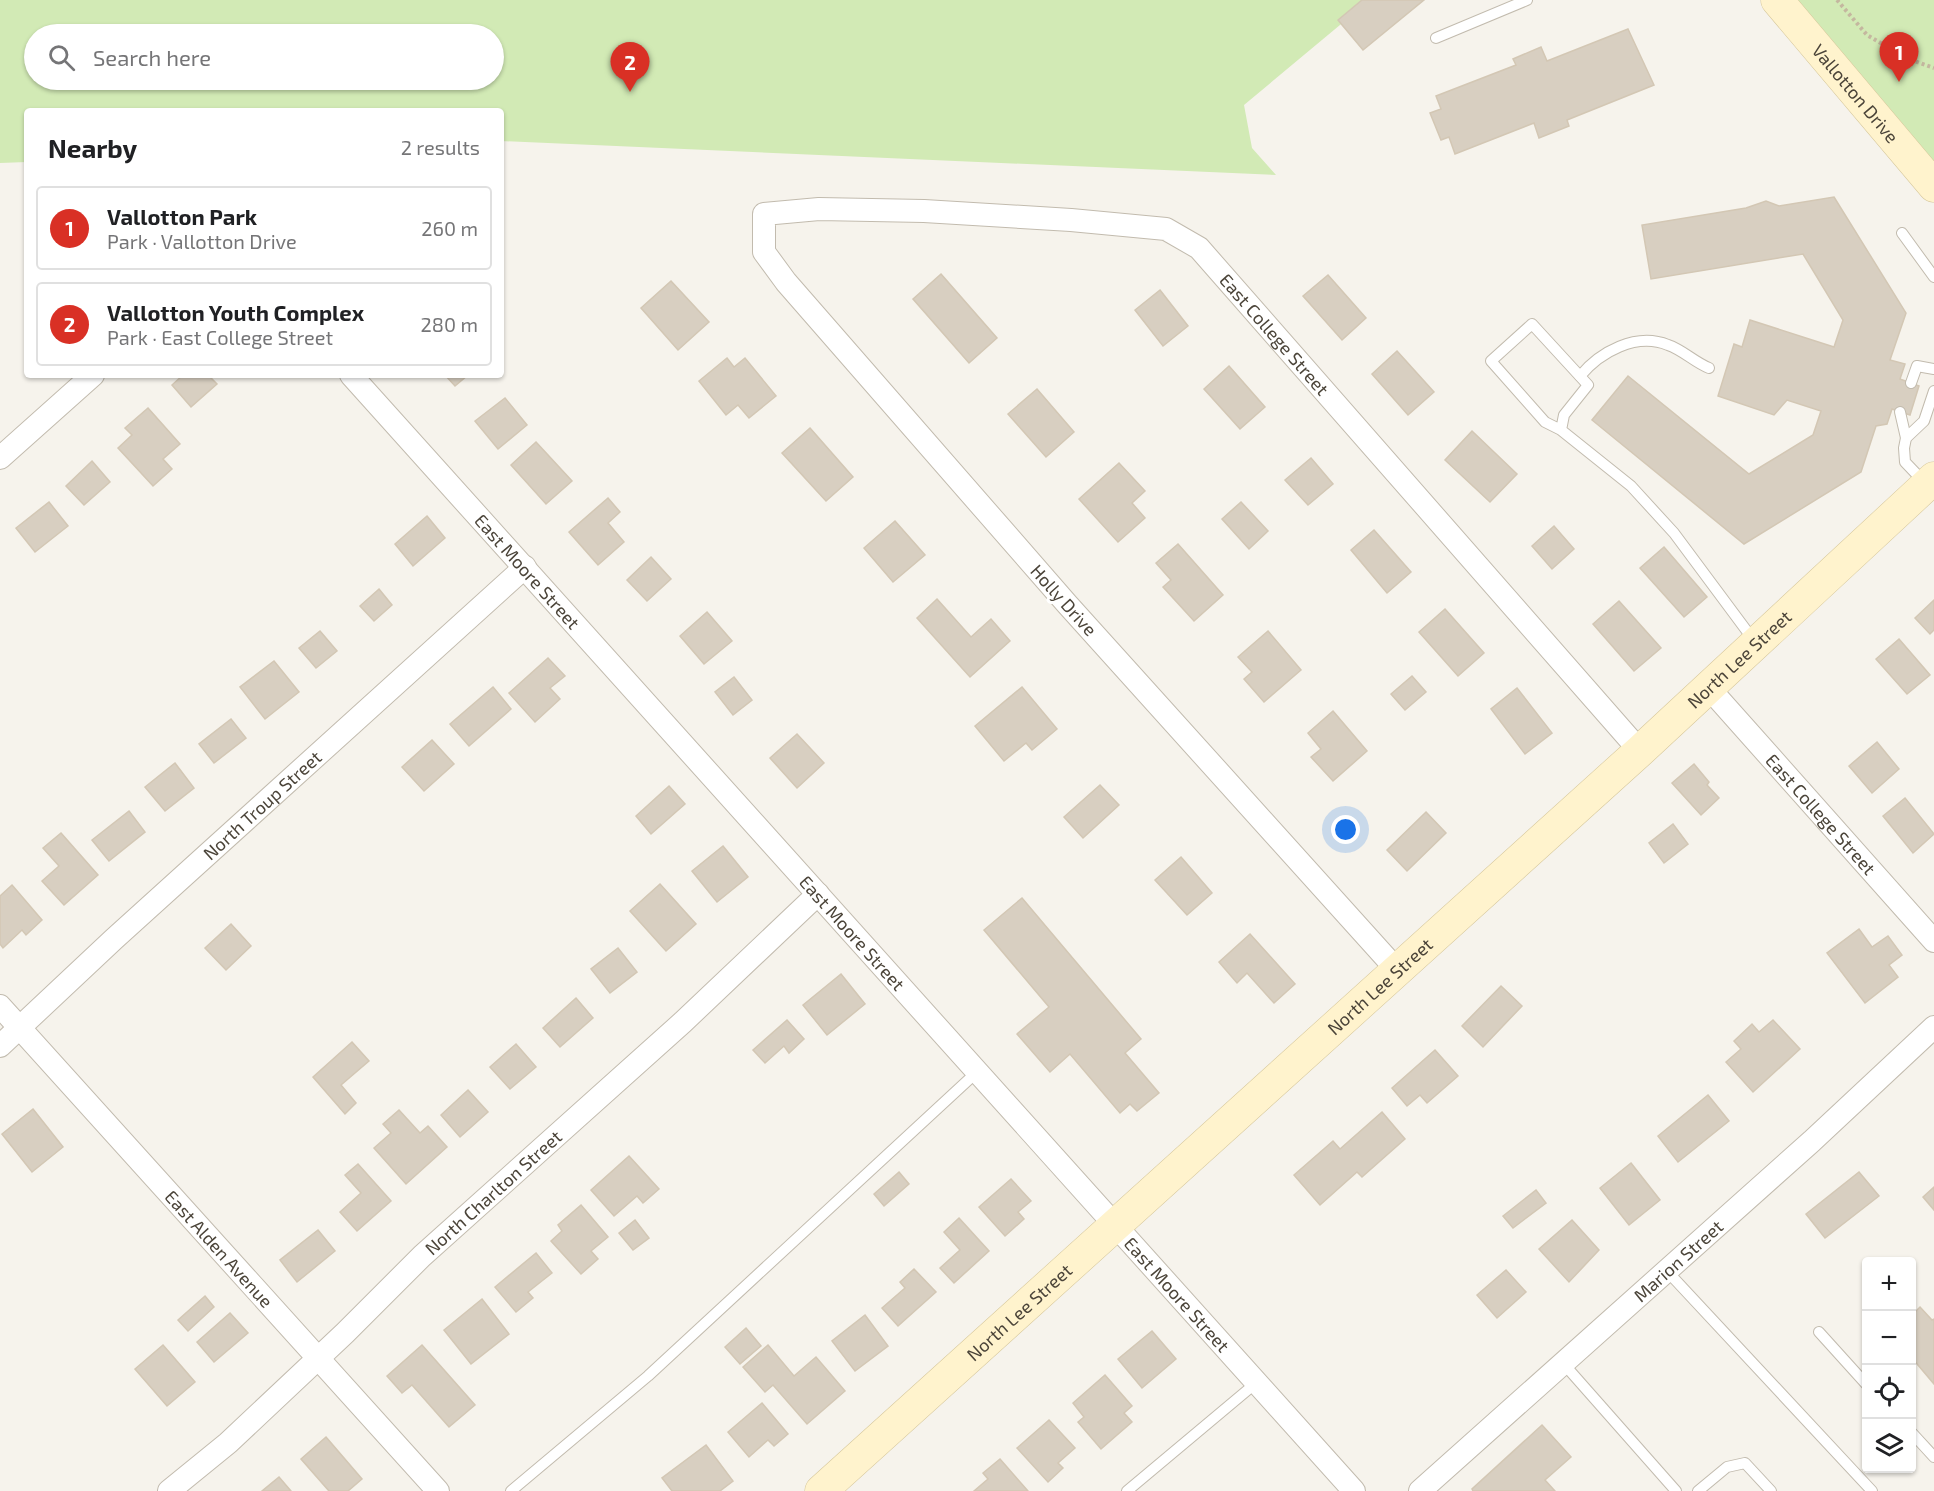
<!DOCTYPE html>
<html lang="en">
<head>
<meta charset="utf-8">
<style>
  :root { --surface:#fff; --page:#f2f2f2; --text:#202124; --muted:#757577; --line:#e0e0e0; --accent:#d93025 }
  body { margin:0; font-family:"Exo 2",sans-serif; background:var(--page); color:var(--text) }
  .controls { position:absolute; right:18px; bottom:18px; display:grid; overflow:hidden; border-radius:6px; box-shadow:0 2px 4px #0004 }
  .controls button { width:54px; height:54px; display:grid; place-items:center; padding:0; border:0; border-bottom:2px solid var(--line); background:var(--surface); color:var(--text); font:30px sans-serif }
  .you { position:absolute; left:1346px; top:830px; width:21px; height:21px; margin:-15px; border:4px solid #fff; border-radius:50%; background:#1a73e8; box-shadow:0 0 0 9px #1a73e833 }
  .badge { display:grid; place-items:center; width:39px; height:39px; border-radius:50%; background:var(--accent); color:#fff; font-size:20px; font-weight:700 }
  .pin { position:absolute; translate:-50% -50px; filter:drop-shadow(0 2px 3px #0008) }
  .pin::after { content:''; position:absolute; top:32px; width:21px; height:18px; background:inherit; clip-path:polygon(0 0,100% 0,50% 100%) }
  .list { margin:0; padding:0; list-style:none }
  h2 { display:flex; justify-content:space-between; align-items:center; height:78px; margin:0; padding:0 24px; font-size:26px }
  h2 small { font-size:20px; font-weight:400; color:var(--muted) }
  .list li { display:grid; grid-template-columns:39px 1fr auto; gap:18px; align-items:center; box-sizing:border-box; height:84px; margin:0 12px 12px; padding:0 12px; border:2px solid var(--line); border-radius:6px }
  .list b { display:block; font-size:22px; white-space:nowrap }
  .list p { margin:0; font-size:20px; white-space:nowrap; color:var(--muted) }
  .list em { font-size:20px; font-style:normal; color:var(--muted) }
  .icon { flex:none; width:33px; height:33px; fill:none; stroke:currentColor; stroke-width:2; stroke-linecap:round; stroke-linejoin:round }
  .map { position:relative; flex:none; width:1934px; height:1491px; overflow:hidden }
  .search { position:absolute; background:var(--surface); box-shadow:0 2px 4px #0004; left:24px; top:24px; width:480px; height:66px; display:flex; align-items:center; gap:15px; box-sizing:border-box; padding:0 21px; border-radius:33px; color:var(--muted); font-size:22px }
  .panel { position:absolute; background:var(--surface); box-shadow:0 2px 4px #0004; left:24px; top:108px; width:480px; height:270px; border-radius:6px }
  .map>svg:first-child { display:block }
  .green { fill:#d2eab5; fill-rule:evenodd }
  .building { fill:#d8cfc1; stroke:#d3c7b4; stroke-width:1.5 }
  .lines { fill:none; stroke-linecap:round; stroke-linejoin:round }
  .lane-casing { stroke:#c2bbae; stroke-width:12 }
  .street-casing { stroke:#c2bbae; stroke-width:24 }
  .secondary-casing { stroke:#d6c79b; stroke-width:33 }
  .path { stroke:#c4b79f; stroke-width:4; stroke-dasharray:3 3; stroke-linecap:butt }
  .lane { stroke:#fff; stroke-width:10 }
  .street { stroke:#fff; stroke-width:22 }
  .secondary { stroke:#fff3cd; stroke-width:32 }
  .labels { text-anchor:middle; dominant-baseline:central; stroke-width:6; stroke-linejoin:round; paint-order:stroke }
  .street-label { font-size:18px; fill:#4b4439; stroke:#fff }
</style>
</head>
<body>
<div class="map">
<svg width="1934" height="1491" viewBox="0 0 1934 1491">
  <rect width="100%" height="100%" fill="#f6f3ec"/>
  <g class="green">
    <path d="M0,0H1370L1244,105L1252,148L1276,175L501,141V111H27V162L0,163ZM34,34H494V80H34Z"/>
    <polygon points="1796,0 1934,0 1934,164"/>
  </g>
  <g class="building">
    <polygon points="1362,0 1424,0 1363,50 1338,20"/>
    <polygon points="1628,29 1654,85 1567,120 1569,126 1539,138 1534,123 1455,154 1449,137 1441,140 1430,113 1441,109 1436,96 1516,65 1513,59 1541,47 1547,61"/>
    <polygon points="1834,197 1906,313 1890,360 1905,364 1900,379 1919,386 1910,415 1892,409 1887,424 1876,426 1861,472 1744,544 1592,420 1628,376 1749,474 1813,435 1821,411 1787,400 1774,415 1718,396 1734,344 1742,347 1750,320 1834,347 1843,320 1803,254 1651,279 1642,225 1746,208 1766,201 1779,206"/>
    <polygon points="941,274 997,338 969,363 913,299"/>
    <polygon points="1328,275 1366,318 1342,340 1303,296"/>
    <polygon points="671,281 709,322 678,350 641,308"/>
    <polygon points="1160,290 1188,326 1163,346 1135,310"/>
    <polygon points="1397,351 1434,392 1408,415 1372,374"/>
    <polygon points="727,358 734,367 745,358 776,396 749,418 738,405 726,415 699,381"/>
    <polygon points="1229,366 1265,407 1240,429 1204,389"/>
    <polygon points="183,375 208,375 217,384 191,407 172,385"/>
    <polygon points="445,375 468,375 455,386"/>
    <polygon points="1037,389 1074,432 1046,457 1008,414"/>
    <polygon points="505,398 527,425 498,449 475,421"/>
    <polygon points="148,408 180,444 163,459 172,469 153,486 118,448 132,435 125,428"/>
    <polygon points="810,428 853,477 826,501 782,453"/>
    <polygon points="1472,431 1517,474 1490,502 1445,460"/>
    <polygon points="536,442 572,481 546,504 511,465"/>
    <polygon points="1311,458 1333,484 1308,505 1285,480"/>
    <polygon points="92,461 110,482 84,505 66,486"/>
    <polygon points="1119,463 1145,491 1132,503 1145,518 1118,542 1079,499"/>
    <polygon points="608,498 620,512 608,523 624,542 598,565 569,532"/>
    <polygon points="49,502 68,526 35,552 16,528"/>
    <polygon points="1241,502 1268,531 1249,549 1222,519"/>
    <polygon points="427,516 445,538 413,566 395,544"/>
    <polygon points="895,521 925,555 893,582 864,548"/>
    <polygon points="1554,526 1574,549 1552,569 1532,546"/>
    <polygon points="1374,530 1411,572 1387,593 1351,550"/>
    <polygon points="1178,544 1223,595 1194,621 1163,587 1171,580 1156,563"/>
    <polygon points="1664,547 1707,597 1684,617 1640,568"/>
    <polygon points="651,557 671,579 647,601 627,580"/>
    <polygon points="379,589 392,605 374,621 360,606"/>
    <polygon points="937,599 971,637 991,619 1010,641 970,677 917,618"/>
    <polygon points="1934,600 1934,630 1930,634 1915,618"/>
    <polygon points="1619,601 1661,648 1634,671 1593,624"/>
    <polygon points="1445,609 1484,653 1458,676 1419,632"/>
    <polygon points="707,612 732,641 704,664 680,636"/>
    <polygon points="320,631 337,651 316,668 299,648"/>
    <polygon points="1268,631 1301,670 1264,702 1244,679 1252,672 1238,657"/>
    <polygon points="1899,639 1930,675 1907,694 1876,659"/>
    <polygon points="548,658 565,676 550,688 560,699 535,722 509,693"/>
    <polygon points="274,661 299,692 265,719 240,687"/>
    <polygon points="1412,676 1426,692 1405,710 1391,694"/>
    <polygon points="734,677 752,700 733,715 715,692"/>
    <polygon points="493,687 511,709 469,746 450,724"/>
    <polygon points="1022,687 1057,729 1032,750 1026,743 1004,761 975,726"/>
    <polygon points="1517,688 1552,733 1525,754 1491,709"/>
    <polygon points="1333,711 1367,751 1333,781 1311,757 1321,749 1308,733"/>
    <polygon points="231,719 246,738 214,763 199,744"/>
    <polygon points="797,734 824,763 797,788 770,758"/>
    <polygon points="432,740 454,764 424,791 402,767"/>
    <polygon points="1877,742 1899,769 1872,793 1849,766"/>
    <polygon points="175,763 194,788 165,811 145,787"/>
    <polygon points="1694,764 1709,782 1707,785 1719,798 1701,815 1672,783"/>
    <polygon points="1100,785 1119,805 1083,838 1064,817"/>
    <polygon points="669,786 685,804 651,834 636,816"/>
    <polygon points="1905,798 1934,834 1913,853 1883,816"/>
    <polygon points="129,811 145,832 109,861 92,840"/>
    <polygon points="1426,812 1446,833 1407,871 1387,850"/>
    <polygon points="1673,824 1688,844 1664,863 1649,843"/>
    <polygon points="61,833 98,875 64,905 42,881 59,866 43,848"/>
    <polygon points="723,846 748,877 717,902 692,871"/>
    <polygon points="1181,857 1212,893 1187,915 1155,880"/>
    <polygon points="660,884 696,924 666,951 630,911"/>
    <polygon points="12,885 42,920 26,935 22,930 3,948 0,944 0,896"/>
    <polygon points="1022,898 1141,1039 1125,1053 1159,1093 1137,1111 1130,1104 1120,1113 1070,1054 1050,1072 1017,1034 1049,1007 984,930"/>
    <polygon points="231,924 251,946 226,970 205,948"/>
    <polygon points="1859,929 1872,947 1888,936 1902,955 1889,965 1898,977 1865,1003 1827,953"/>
    <polygon points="1250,934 1295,984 1274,1003 1247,973 1237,983 1219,962"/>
    <polygon points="618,948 637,972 610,993 591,969"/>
    <polygon points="841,974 865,1004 827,1035 803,1005"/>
    <polygon points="1501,986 1522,1006 1483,1047 1462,1026"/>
    <polygon points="576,998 593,1018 560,1047 543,1028"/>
    <polygon points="787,1020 804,1039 789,1053 784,1046 765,1063 753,1050"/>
    <polygon points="1773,1020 1800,1049 1753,1092 1726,1062 1741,1049 1734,1041 1752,1024 1759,1032"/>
    <polygon points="352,1042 369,1061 341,1085 356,1103 345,1114 313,1077"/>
    <polygon points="516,1044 536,1067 510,1089 490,1067"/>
    <polygon points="1435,1050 1458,1076 1427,1103 1420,1095 1407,1106 1392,1088"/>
    <polygon points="468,1090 488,1112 460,1137 441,1115"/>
    <polygon points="1708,1095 1729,1121 1678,1162 1658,1136"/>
    <polygon points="33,1109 63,1147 32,1172 2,1134"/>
    <polygon points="399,1110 420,1133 428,1126 447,1147 406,1184 374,1148 391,1133 383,1124"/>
    <polygon points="1382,1112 1405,1139 1362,1177 1357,1172 1320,1205 1294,1175 1333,1141 1340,1149"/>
    <polygon points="629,1156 659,1189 643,1203 637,1196 614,1216 591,1190"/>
    <polygon points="1631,1163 1660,1200 1629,1225 1600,1188"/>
    <polygon points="358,1164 391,1201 357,1231 340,1212 361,1193 345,1175"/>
    <polygon points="899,1172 909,1184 884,1206 874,1194"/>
    <polygon points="1859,1172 1879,1196 1825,1238 1806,1214"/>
    <polygon points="1011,1179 1031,1201 1018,1212 1024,1219 1005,1236 979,1207"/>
    <polygon points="1934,1187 1934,1210 1923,1197"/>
    <polygon points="1536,1190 1546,1203 1513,1228 1503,1216"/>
    <polygon points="581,1205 608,1237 591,1251 598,1259 581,1274 551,1241 562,1231 558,1225"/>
    <polygon points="959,1218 989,1251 954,1283 940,1268 960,1250 944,1232"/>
    <polygon points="635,1220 649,1238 633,1250 619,1233"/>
    <polygon points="1572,1220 1599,1250 1569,1282 1539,1249"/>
    <polygon points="318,1230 335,1251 297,1282 280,1260"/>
    <polygon points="536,1253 552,1273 528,1292 533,1298 516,1312 495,1287"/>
    <polygon points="914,1269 936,1292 898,1326 882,1308 905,1288 900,1282"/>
    <polygon points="1506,1270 1526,1292 1497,1318 1477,1295"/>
    <polygon points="205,1296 214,1307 188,1331 178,1320"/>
    <polygon points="482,1299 509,1334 471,1364 444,1330"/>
    <polygon points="1920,1307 1932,1320 1934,1319 1934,1384 1912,1358 1912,1315"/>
    <polygon points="230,1313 248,1333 214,1362 197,1342"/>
    <polygon points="865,1315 888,1346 855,1371 832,1341"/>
    <polygon points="746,1328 761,1346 740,1364 725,1347"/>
    <polygon points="1152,1331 1176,1359 1142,1388 1118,1359"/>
    <polygon points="163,1345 195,1382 167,1406 135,1369"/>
    <polygon points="422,1345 475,1405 449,1427 412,1385 402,1393 387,1376"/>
    <polygon points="768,1345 794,1376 816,1357 845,1391 807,1424 773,1385 765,1392 743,1367"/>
    <polygon points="1105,1375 1132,1406 1124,1413 1132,1422 1101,1449 1078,1422 1084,1417 1073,1403"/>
    <polygon points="762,1403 788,1434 774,1446 768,1440 749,1457 728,1432"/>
    <polygon points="1049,1420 1075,1448 1058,1463 1063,1468 1048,1482 1017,1448"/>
    <polygon points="1542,1425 1571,1457 1545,1480 1555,1491 1473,1491 1472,1489"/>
    <polygon points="326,1437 362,1479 348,1491 329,1491 301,1459"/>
    <polygon points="706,1445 733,1481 720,1491 672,1491 662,1478"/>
    <polygon points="1000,1459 1028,1491 974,1491 988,1479 983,1473"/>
    <polygon points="279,1477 291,1491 262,1491"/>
  </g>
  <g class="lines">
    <g class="lane-casing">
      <g id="lane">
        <polyline points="1436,38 1527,0"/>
        <polyline points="1902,233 1934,277"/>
        <path d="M1580,376C1600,352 1636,332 1668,345C1683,350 1694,362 1709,368"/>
        <polyline points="1911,383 1917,366 1934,369"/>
        <polyline points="1900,412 1906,438"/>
        <polyline points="1561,430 1564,415 1588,385 1532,324 1491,361 1545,422 1561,430 1631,486 1674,533 1755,642"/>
        <polyline points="1924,482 1905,462 1904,448 1906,438 1924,421 1934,391"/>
        <polyline points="1667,1271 1872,1491"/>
        <polyline points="1819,1332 1866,1384"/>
        <polyline points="1563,1363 1676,1491"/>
        <polyline points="1912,1433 1934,1457"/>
        <polyline points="511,1491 648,1376 978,1071"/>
        <polyline points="1127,1491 1256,1383"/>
        <polyline points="1698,1491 1727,1467 1745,1463 1771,1491"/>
      </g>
    </g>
    <g class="street-casing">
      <g id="street">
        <path id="s1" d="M351,375L1354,1491"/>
        <polyline points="0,458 93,375"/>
        <path id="s2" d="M1708,687L1934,941"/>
        <path id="s3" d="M1397,970L1067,604L786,282L764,252V214L819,209L924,211L1071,220L1166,229L1199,248L1640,751"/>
        <path id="s4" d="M0,1006L438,1491"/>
        <path id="s5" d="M0,1046L114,939L525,567"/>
        <path id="s6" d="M169,1491L228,1443L345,1333L422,1256L683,1022L818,894"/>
        <path id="s7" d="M1420,1491L1812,1141L1934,1027"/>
      </g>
    </g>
    <g class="secondary-casing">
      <g id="secondary">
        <path id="s8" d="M1777,0L1934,186"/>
        <path id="s9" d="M821,1491L1640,751L1934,478"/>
      </g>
    </g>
    <polyline class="path" points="1837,0 1867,35 1906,58 1934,68"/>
    <use href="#lane" class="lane"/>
    <use href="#street" class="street"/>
    <use href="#secondary" class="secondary"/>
  </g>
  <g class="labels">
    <g class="street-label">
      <text stroke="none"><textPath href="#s8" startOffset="122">Vallotton Drive</textPath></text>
      <text stroke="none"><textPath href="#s3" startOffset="1551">East College Street</textPath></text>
      <text stroke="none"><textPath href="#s1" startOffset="264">East Moore Street</textPath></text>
      <text transform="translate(1064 600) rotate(48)">Holly Drive</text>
      <text stroke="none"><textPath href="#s9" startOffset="1239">North Lee Street</textPath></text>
      <text stroke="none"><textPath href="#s5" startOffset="356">North Troup Street</textPath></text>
      <text stroke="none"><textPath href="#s2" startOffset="170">East College Street</textPath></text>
      <text stroke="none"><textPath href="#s1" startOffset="750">East Moore Street</textPath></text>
      <text stroke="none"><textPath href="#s9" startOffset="753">North Lee Street</textPath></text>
      <text stroke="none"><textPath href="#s6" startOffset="441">North Charlton Street</textPath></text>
      <text stroke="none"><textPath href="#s4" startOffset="327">East Alden Avenue</textPath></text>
      <text stroke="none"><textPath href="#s7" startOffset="346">Marion Street</textPath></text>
      <text stroke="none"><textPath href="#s1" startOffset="1236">East Moore Street</textPath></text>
      <text stroke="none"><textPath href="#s9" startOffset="267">North Lee Street</textPath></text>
    </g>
  </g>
</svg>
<div class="controls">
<button>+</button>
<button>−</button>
<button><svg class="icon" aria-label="locate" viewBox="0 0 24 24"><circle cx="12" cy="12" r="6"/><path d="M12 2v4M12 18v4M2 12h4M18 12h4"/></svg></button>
<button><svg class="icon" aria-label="layers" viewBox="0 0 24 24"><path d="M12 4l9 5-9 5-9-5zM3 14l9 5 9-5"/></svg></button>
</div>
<div class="you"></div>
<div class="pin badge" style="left:1899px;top:82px">1</div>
<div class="pin badge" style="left:630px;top:92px">2</div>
<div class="search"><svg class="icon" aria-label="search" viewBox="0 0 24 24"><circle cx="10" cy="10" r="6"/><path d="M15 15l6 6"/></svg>Search here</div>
<section class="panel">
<h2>Nearby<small>2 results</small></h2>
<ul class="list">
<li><span class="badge">1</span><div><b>Vallotton Park</b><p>Park · Vallotton Drive</p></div><em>260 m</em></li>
<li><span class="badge">2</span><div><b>Vallotton Youth Complex</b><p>Park · East College Street</p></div><em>280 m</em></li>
</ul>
</section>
</div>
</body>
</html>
